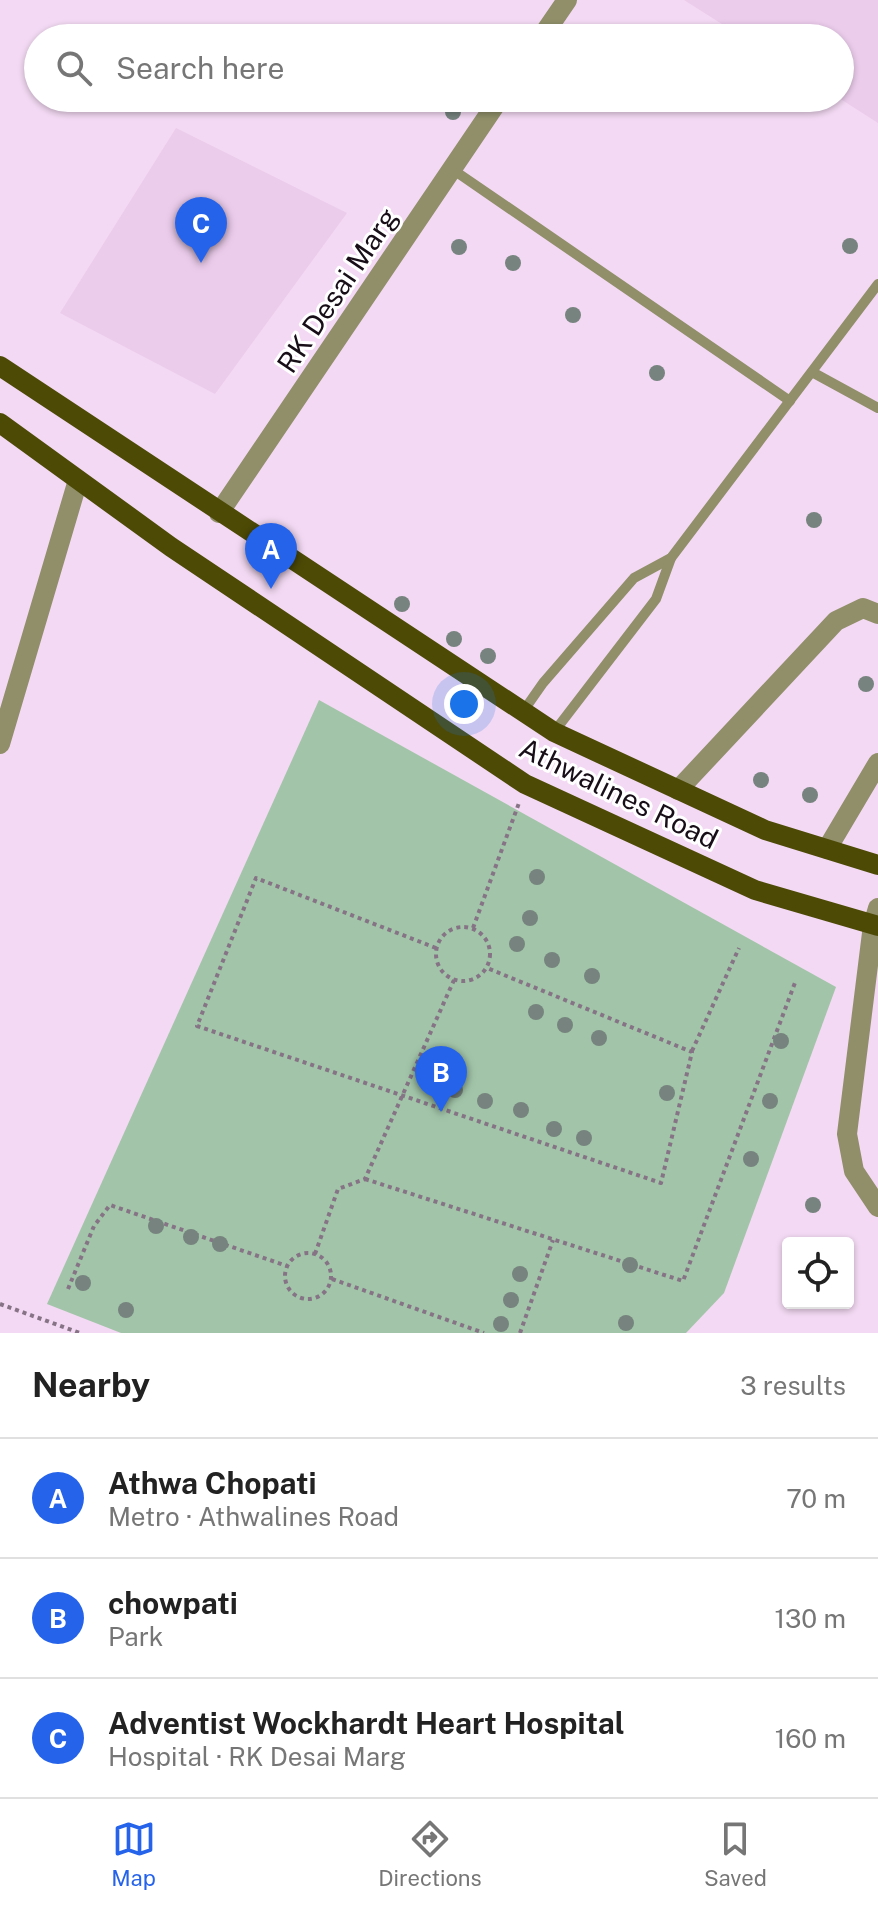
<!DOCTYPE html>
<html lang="en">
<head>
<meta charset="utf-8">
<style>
  :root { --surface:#fff; --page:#f6f6f6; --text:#222; --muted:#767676; --line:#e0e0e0; --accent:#2563eb }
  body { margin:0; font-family:"Public Sans",sans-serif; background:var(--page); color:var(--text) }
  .controls { position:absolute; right:24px; bottom:24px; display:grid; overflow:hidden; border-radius:8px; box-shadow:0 2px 6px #0004 }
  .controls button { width:72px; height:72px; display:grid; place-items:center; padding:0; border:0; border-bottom:2px solid var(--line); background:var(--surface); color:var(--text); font:40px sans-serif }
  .you { position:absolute; left:464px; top:704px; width:28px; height:28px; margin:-20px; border:6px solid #fff; border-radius:50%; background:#1a73e8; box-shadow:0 0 0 12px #1a73e833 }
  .badge { display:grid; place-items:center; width:52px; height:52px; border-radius:50%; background:var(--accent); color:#fff; font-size:26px; font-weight:700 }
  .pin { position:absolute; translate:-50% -66px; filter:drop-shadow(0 2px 4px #0008) }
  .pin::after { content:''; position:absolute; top:42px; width:28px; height:24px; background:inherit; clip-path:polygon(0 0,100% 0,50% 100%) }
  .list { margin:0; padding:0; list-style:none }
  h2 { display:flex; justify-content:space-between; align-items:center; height:104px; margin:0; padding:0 32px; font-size:34px }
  h2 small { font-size:26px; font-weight:400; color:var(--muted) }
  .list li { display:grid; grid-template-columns:52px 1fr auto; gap:24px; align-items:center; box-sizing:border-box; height:120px; padding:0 32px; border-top:2px solid var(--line) }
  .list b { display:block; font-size:30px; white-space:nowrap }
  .list p { margin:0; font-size:26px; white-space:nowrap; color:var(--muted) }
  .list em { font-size:26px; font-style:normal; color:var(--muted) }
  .icon { flex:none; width:44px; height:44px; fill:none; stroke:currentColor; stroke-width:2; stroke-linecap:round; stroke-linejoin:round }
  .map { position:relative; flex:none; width:878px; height:1333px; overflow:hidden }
  .search { position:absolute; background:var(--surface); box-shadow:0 2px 6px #0004; left:24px; right:24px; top:24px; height:88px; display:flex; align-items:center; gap:20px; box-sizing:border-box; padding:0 28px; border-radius:44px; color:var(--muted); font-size:30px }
  .sheet { height:464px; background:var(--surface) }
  nav { display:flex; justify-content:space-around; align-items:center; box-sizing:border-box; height:112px; border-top:2px solid var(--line); background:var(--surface); font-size:22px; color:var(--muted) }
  nav a { display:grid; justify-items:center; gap:4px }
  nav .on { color:var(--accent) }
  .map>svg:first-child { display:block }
  .built { fill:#ebcceb }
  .green { fill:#a2c5a9 }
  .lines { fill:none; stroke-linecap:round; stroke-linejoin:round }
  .path { stroke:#867486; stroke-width:4; stroke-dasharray:4 4; stroke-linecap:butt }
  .lane { stroke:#908f69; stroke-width:10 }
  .street { stroke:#908f69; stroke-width:20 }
  .primary { stroke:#4d4a06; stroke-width:20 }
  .tree { fill:#76837e }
  .labels { text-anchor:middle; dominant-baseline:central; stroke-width:6; stroke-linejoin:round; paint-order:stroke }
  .street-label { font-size:28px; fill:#170e17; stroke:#fff }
</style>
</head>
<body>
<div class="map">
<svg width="878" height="1333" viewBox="0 0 878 1333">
  <rect width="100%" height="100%" fill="#f3d9f3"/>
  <g class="built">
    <polygon points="684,0 878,0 878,123 839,98 840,38 744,38"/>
    <polygon points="176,128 347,213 215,394 60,313"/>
  </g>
  <polygon class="green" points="319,700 836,987 724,1293 686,1333 121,1333 47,1304"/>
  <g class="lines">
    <g class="path">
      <circle cx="463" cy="954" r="27"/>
      <polyline points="473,928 519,803"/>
      <polyline points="436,948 256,878 197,1026 661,1183 692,1052 487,968"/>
      <polyline points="692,1051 739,948"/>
      <polyline points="365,1179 683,1281 796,980"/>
      <circle cx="308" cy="1276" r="23"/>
      <polyline points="315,1254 338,1189 365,1179 454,980"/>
      <polyline points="332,1279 484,1333"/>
      <polyline points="68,1289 94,1226 110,1205 287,1266"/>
      <polyline points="0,1304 80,1333"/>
      <polyline points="520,1333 553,1240"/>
    </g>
    <g class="lane">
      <polyline points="452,169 790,401"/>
      <polyline points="812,372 878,408"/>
      <polyline points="522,713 543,683 634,578 671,558"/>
      <polyline points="554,732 656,599 671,558 878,284"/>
    </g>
    <g class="street">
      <polyline points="541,38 567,0"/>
      <polyline points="219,513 500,98"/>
      <polyline points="0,744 78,480"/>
      <polyline points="678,790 836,621 863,608 878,614"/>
      <polyline points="827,849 878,763"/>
      <polyline points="878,908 873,925 847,1134 854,1171 878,1207"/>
    </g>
    <g class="primary">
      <polyline points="0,366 554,732 765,830 878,865"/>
      <polyline points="0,423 171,547 525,784 755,890 878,926"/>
    </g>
  </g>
  <g class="tree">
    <circle cx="453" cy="112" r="8"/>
    <circle cx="850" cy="246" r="8"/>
    <circle cx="459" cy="247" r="8"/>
    <circle cx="513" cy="263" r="8"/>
    <circle cx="573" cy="315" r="8"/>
    <circle cx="657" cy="373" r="8"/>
    <circle cx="814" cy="520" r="8"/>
    <circle cx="402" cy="604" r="8"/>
    <circle cx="454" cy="639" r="8"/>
    <circle cx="488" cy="656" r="8"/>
    <circle cx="866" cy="684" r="8"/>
    <circle cx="761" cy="780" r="8"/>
    <circle cx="810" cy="795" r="8"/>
    <circle cx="537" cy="877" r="8"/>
    <circle cx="530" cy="918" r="8"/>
    <circle cx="517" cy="944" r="8"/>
    <circle cx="552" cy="960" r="8"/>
    <circle cx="592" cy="976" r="8"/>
    <circle cx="536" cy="1012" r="8"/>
    <circle cx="565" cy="1025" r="8"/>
    <circle cx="599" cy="1038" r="8"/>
    <circle cx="781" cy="1041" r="8"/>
    <circle cx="455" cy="1090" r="8"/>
    <circle cx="667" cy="1093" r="8"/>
    <circle cx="485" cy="1101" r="8"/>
    <circle cx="770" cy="1101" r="8"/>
    <circle cx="521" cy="1110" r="8"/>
    <circle cx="554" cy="1129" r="8"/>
    <circle cx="584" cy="1138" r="8"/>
    <circle cx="751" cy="1159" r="8"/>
    <circle cx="813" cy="1205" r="8"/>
    <circle cx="156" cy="1226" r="8"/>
    <circle cx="191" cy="1237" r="8"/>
    <circle cx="220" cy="1244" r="8"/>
    <circle cx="630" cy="1265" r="8"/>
    <circle cx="520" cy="1274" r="8"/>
    <circle cx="83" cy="1283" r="8"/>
    <circle cx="511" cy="1300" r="8"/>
    <circle cx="126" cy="1310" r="8"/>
    <circle cx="626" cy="1323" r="8"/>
    <circle cx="501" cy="1324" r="8"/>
  </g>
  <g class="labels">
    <g class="street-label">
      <text transform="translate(337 290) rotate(-56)">RK Desai Marg</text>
      <text transform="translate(619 793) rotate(26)">Athwalines Road</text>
    </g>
  </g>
</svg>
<div class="controls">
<button><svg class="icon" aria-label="locate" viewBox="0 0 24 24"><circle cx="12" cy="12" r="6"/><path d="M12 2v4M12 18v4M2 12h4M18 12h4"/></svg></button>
</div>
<div class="you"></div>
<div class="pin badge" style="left:271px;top:589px">A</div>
<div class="pin badge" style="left:441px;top:1112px">B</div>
<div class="pin badge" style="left:201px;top:263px">C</div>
<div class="search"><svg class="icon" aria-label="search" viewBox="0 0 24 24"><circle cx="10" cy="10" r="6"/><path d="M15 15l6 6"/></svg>Search here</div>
</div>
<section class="sheet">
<h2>Nearby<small>3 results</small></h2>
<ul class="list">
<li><span class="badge">A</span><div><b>Athwa Chopati</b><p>Metro · Athwalines Road</p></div><em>70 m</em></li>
<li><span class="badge">B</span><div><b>chowpati</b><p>Park</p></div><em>130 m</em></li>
<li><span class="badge">C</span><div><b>Adventist Wockhardt Heart Hospital</b><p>Hospital · RK Desai Marg</p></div><em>160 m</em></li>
</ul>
</section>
<nav>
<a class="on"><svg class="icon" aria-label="map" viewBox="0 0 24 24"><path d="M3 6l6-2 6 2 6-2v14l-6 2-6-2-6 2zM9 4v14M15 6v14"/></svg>Map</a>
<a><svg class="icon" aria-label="directions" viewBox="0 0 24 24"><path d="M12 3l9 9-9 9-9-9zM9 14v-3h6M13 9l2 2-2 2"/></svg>Directions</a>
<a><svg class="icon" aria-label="saved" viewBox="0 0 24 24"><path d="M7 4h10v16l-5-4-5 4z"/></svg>Saved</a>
</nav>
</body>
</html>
